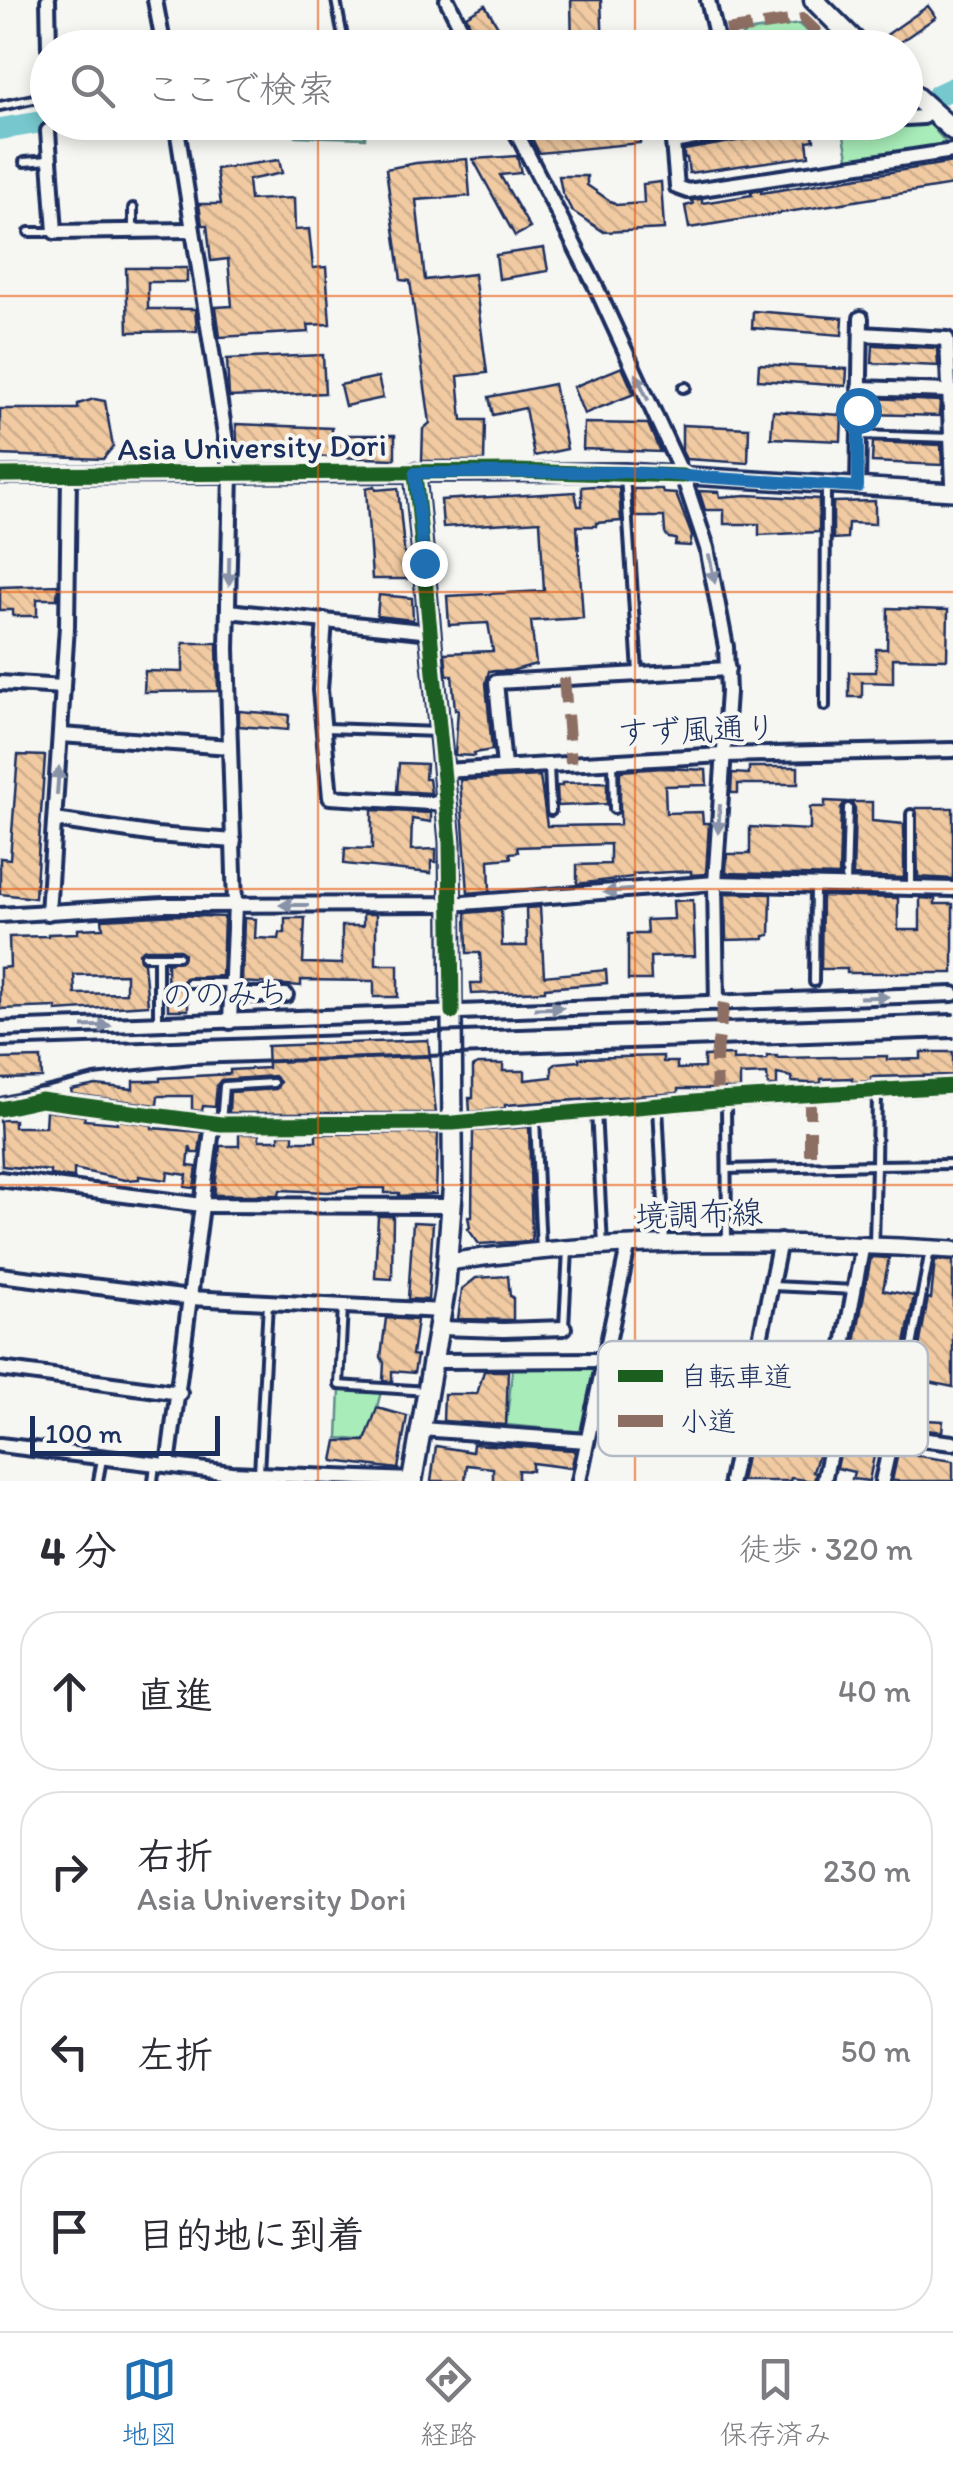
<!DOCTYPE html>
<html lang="ja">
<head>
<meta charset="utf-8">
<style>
  :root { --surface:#fff; --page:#f2f2f3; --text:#2b2b33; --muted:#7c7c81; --line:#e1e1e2; --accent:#1f6fb2 }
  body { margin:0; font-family:Itim,"Klee One",sans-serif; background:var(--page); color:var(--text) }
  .scale { position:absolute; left:30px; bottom:25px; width:190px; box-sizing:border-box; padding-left:10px; border:5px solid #1b2f5e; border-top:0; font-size:28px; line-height:35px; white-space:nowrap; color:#1b2f5e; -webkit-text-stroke:8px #f6f6f2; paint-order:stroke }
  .stop { position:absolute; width:30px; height:30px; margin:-22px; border:8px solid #1f6fb2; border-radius:50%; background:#fff }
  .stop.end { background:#1f6fb2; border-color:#fff; box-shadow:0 2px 10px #0008 }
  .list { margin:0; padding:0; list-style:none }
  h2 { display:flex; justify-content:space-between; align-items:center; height:130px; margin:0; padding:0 40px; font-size:42px }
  h2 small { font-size:32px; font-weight:400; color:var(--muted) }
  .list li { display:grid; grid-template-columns:65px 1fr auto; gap:30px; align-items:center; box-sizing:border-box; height:160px; margin:0 20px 20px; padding:0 20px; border:2px solid var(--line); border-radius:40px }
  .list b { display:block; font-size:38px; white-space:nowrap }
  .list p { margin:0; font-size:32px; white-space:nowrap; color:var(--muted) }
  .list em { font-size:32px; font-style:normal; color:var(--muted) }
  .icon { flex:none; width:55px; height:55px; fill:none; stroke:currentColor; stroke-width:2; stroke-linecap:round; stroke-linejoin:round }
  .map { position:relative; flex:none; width:953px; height:1481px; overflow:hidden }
  .search { position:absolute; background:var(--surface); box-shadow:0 5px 15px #0003; left:30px; right:30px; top:30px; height:110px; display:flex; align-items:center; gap:25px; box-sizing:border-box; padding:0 35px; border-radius:55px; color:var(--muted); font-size:38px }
  .sheet { height:850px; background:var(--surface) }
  nav { display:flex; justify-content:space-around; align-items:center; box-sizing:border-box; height:140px; border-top:2px solid var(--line); background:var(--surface); font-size:28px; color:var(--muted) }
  nav a { display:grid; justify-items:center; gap:5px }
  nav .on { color:var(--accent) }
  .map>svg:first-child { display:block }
  .park { fill:#a8edb9; stroke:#628e8c; stroke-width:2.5 }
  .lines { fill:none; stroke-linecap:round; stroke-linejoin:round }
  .river { stroke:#76c8ce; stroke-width:22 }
  .building { fill:url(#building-back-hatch); stroke:#1b2f5e; stroke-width:2.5; fill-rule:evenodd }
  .service-casing { stroke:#1b2f5e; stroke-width:14 }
  .minor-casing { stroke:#1b2f5e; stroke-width:20 }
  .tertiary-casing { stroke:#1b2f5e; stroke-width:22 }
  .secondary-casing { stroke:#1b2f5e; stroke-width:25 }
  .service { stroke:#f6f6f2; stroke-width:6 }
  .minor { stroke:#f6f6f2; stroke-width:12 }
  .tertiary { stroke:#f6f6f2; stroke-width:15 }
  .secondary { stroke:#f6f6f2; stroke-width:18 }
  .rail { stroke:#1b2f5e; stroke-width:4 }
  .quiet { stroke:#8d6e63; stroke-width:12; stroke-dasharray:25 12; stroke-linecap:butt }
  .cycleway-casing { stroke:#f6f6f2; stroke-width:21 }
  .cycleway { stroke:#1b5e20; stroke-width:15 }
  .oneway { fill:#8892a8 }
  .route { stroke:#1f6fb2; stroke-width:12 }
  .grid { fill:none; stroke:#e8590c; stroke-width:2.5; stroke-opacity:0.55 }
  .labels { text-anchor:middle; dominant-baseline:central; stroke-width:8; stroke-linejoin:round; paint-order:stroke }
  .street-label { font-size:32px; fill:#1b2f5e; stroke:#f6f6f2 }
  .key { fill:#f6f6f2; stroke:#b4bac6; stroke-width:2.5 }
  .key-label { font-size:28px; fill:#1b2f5e }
</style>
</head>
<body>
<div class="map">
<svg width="953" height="1481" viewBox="0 0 953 1481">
  <defs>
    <pattern id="building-back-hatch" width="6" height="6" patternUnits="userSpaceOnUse" patternTransform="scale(2.5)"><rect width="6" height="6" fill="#f1caa1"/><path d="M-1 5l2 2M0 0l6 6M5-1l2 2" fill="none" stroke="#ceae8d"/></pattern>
  </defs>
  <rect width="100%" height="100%" fill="#f6f6f2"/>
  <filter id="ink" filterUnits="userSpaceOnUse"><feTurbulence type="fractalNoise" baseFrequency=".01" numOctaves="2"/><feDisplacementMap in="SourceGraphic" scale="20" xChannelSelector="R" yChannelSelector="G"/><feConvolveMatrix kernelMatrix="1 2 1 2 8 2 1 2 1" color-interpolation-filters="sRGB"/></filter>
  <g filter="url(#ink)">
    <g class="park">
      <polygon points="799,24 824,47 740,47 738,40 746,32"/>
      <polygon points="863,122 929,123 947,144 849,162 842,125"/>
      <polygon points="290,123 365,123 365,138 296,136"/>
      <polygon points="513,1363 595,1364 583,1432 506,1425"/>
      <polygon points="340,1389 381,1392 368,1441 338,1438"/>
    </g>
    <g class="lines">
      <g class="river">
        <polyline points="938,95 953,88"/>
        <polyline points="906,105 909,105"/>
        <polyline points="649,122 657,127 691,122"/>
        <polyline points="0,129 48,121"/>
      </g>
    </g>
    <g class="building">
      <polygon points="571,0 601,0 603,48 572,48"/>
      <polygon points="485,5 511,48 481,48 466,16"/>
      <polygon points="928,6 936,17 893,47 885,36"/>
      <polygon points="524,122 638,122 640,143 539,153"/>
      <polygon points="812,128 814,140 807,141 809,156 689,173 687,158 684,158 684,150"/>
      <polygon points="517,156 521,173 500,175 530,228 515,236 473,159"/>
      <polygon points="467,159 470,196 416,200 425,280 474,274 487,373 458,376 462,420 485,420 484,461 422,461 423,429 430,423 410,281 401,280 386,169 416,163"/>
      <polygon points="279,160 282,173 248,180 250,200 294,198 295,230 309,229 313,268 326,267 330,324 308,325 309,332 220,337 216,307 232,306 228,259 211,261 207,225 202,225 199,204 221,204 216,169"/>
      <polygon points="953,162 953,185 689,228 685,206 693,204 692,200 702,199 702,203 752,195 751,192 761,190 761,193"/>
      <polygon points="559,176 587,176 587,185 616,205 644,203 643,184 661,182 664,229 604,232 572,211 562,192"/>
      <polygon points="544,248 548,271 499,279 496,255"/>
      <polygon points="126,268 187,268 187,282 148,282 148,309 195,309 197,331 128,332"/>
      <polygon points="753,311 843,318 842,335 752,328"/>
      <polygon points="873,345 937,348 938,366 872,363"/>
      <polygon points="323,355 325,393 229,397 227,359"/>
      <polygon points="759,364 847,369 846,386 758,380"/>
      <polygon points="622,367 634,394 584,414 573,387"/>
      <polygon points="378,377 383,398 345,406 340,385"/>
      <polygon points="554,384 567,449 534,456 525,408 493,415 489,397"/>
      <polygon points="870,398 940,401 939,416 869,414"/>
      <polygon points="94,399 105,401 113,447 103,459 0,455 0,409 78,409 78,404"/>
      <polygon points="773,411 842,415 841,441 771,438"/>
      <polygon points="584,423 648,424 660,452 583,449"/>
      <polygon points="236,424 332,428 332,435 395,435 395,459 238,454"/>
      <polygon points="682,425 749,428 748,463 686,459 682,451"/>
      <polygon points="873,442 941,445 942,465 872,462"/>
      <polygon points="375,486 376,490 398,488 407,579 372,579 366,488"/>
      <polygon points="594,486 619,487 621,521 596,523 596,526 577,526 583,618 531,621 536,664 511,671 489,671 486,683 492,750 474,753 474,756 455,755 458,709 455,710 452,675 447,675 445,653 493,651 488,623 449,625 447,596 544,591 540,521 443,527 441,500 575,492 578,506 582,506 582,487"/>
      <polygon points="633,489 662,489 663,493 676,494 692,536 690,546 675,545 676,539 669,538 665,533 664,517 635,517"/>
      <polygon points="699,491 719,492 720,497 746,495 819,499 819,532 759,535 759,524 724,524 724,510 705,510"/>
      <polygon points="875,501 875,524 848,523 847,538 833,539 833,502"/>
      <polygon points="58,585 57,599 37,599 37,616 13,616 13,610 0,610 0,587"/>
      <polygon points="379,595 412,598 413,620 377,616"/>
      <polygon points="888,608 948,610 947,659 893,658 893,683 862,682 862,697 849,697 849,672 876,672 876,649 887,649"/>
      <polygon points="183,643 217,643 218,691 144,692 145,671 183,672"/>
      <polygon points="239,711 289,715 288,730 239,726"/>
      <polygon points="18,755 45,756 35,898 0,894 0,858 10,859"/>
      <polygon points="399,763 426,764 425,779 429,779 431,793 397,791"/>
      <polygon points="749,767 798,767 798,784 738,784 738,793 731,793 732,773 749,774"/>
      <polygon points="663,768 706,770 707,785 665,786 666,813 702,812 703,823 709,823 706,874 691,875 691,871 633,874 633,877 577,884 577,865 610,864 610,844 517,847 518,852 510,853 511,858 489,860 490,891 468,893 460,780 540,776 547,826 620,825 620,771"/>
      <polygon points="607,782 607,804 558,806 557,786 562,786 562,783"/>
      <polygon points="825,801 845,802 841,808 839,876 726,873 727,854 750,854 750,827 810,830 810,807 825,807"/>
      <polygon points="851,802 872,802 872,821 904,824 904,878 853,876 855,808"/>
      <polygon points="916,808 953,808 953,879 918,877"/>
      <polygon points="372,810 431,813 431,822 412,819 411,850 436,849 436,862 431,861 431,873 344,864 345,848 372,849"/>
      <polygon points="725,893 771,894 770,935 764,936 764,939 726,940"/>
      <polygon points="822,896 898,898 898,930 920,930 920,898 935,899 935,904 953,904 953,973 847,973 847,969 821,969"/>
      <polygon points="693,900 695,956 650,957 651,980 628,980 628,934 647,934 646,920 674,919 673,901"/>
      <polygon points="540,907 544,976 606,970 607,983 545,988 545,991 472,994 471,983 482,983 480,953 467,953 466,913 501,910 502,946 527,946 526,908"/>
      <polygon points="363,914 376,914 376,965 398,965 398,997 374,997 374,981 301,980 301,986 242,982 244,918 256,919 255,938 279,939 280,933 285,933 285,918 305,918 303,963 342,964 342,926 363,926"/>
      <path d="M177,915L224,917L222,976L185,978L182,984L188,990V1010H168L167,963L183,960L184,953L178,949H145L139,953L140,960L144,963L148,1005L56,1011V1007L0,1009V968L10,967L9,937L48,936V934L78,933V929L103,928L102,919ZM126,974V993L75,994L74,975Z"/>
      <polygon points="428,1040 436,1113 229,1113 230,1092 276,1089 280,1082 274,1076 221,1080 217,1085 215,1107 203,1106 202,1111 192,1110 192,1096 158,1096 157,1105 72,1094 71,1090 96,1085 133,1089 133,1081 160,1081 160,1078 230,1074 230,1070 268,1068 267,1046"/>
      <polygon points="921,1052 953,1052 953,1075 871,1077 871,1081 852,1082 852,1078 821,1079 821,1083 809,1083 792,1082 792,1077 777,1074 777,1086 768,1086 767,1074 740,1075 740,1089 678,1089 678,1093 505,1105 505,1108 470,1112 469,1098 473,1098 473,1066 478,1064 503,1064 503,1071 525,1071 525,1080 552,1077 552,1067 557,1063 579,1061 579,1058 663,1056 663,1062 677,1062 677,1069 704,1068 704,1056 733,1055 733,1060 767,1059 767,1056 777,1056 777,1058 887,1056 887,1060 921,1059"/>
      <polygon points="41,1058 42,1078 0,1079 0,1059"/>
      <polygon points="46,1111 85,1116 84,1120 117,1123 117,1120 152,1125 152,1128 202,1132 199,1153 192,1153 190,1146 188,1166 197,1167 194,1188 185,1187 187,1175 168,1172 167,1180 139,1176 139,1179 125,1180 74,1169 74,1178 50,1175 50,1171 2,1166 0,1120 14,1120 14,1127 45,1127"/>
      <polygon points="529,1127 532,1241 479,1244 468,1229 470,1227 468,1217 472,1217 473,1131"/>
      <polygon points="438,1133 436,1194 399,1196 399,1193 385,1193 385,1188 359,1188 328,1192 280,1190 279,1195 214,1195 220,1146 239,1146 239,1134 259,1134 259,1140 279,1140 279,1134 293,1134 293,1141 316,1141 316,1134"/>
      <polygon points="378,1216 393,1216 392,1279 375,1278"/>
      <polygon points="413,1222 433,1223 428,1300 408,1299"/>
      <polygon points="871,1257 889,1258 883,1290 914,1296 902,1360 898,1367 894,1366 896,1356 871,1351 867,1372 888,1376 880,1423 873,1424 841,1417"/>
      <polygon points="935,1260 953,1261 953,1387 929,1382 920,1416 927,1417 926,1420 943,1421 942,1432 897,1426 916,1364 928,1298 931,1299"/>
      <polygon points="508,1276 510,1296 513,1297 513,1320 458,1319 462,1289 476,1278"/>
      <polygon points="386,1318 417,1320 412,1355 417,1356 414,1373 392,1371 392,1382 383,1381 384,1363 381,1357"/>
      <polygon points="484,1371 508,1371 506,1425 443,1421 444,1394 477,1394"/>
      <polygon points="377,1408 407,1416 398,1469 333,1461 337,1441 365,1441"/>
      <polygon points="751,1432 823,1440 813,1472 816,1473 814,1481 791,1478 790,1481 741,1481"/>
      <polygon points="861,1443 876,1446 869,1481 852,1479 854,1472 837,1468 841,1450 859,1454"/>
      <polygon points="473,1444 573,1450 575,1453 571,1468 532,1463 532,1471 518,1470 518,1481 493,1481 493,1468 467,1465 465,1481 431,1481 436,1446 472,1452"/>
      <polygon points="898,1453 953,1461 953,1481 892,1481"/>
    </g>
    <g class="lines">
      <g class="service-casing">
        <g id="service">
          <polyline points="336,0 345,48"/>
          <polyline points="0,106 33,99"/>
          <polyline points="24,162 49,160"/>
          <polyline points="133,231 133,208"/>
          <polyline points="29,232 54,232"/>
          <polyline points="683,388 686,387"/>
          <polyline points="859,435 951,438"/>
          <polyline points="625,475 638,672"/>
          <polyline points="825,706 826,486"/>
          <polyline points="326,728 438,732"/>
          <polyline points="613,761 614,809"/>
          <polyline points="549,766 551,811"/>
          <polyline points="846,885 848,808"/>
          <polyline points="911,886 911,814"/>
          <polyline points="145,956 178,956"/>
          <polyline points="158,956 158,1024"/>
          <polyline points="814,982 815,887"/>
          <polyline points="189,983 230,983"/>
          <polyline points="726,1101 727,1242"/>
          <polyline points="658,1106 665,1244"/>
          <polyline points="596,1110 603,1246"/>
          <polyline points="535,1118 541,1250"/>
          <polyline points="221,1123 224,1086 273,1083"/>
          <polyline points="727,1169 876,1165 877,1091"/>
          <polyline points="874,1244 876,1165 953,1164"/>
          <polyline points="773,1286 854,1290"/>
          <polyline points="343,1306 339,1385 427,1391"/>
          <polyline points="564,1327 568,1249"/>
          <polyline points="761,1346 843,1351"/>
          <polyline points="887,1435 900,1377 909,1363 930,1250"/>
          <polyline points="259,1473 268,1302"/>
          <polyline points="98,1481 102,1459"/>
          <polyline points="153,1481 155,1465"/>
        </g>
      </g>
      <g class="minor-casing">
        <g id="minor">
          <polyline points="48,0 49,48"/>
          <polyline points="155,0 164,48"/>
          <polyline points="447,0 471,48"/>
          <polyline points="708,0 719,48"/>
          <polyline points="906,118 923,117 931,111"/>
          <polyline points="176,122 231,473 227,649 235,905 230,1022"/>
          <polyline points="511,122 596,287 683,476 707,548 726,647 728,692 715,883 717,1003"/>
          <polyline points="781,122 673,142 677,187 688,191 953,151"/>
          <polyline points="48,131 55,232 191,230"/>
          <polyline points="861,334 947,339 953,483"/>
          <polyline points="859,388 949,391"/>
          <polyline points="858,487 861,318"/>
          <polyline points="228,611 431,632"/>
          <polyline points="325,620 320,690 330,797 447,804"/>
          <polyline points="0,683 63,687"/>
          <polyline points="61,735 230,747"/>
          <polyline points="504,767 496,682 728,669"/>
          <polyline points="444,771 723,755 953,750"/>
          <polyline points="55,820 156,835 234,841"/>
          <polyline points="48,913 67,626 69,476"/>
          <polyline points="0,915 164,905 451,904 715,883 953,889"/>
          <polyline points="231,995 286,995"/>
          <polyline points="0,1029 953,994"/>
          <polyline points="0,1109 41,1100 221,1124 453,1123 717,1100 953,1086"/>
          <polyline points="0,1179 202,1205 453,1206"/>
          <polyline points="0,1275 190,1298 442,1311"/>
          <polyline points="439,1328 503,1330 564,1328"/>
          <polyline points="433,1361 603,1360"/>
          <polyline points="0,1369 180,1393"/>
          <polyline points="594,1408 748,1408"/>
          <polyline points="746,1419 953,1443"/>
          <polyline points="421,1429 587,1441"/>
          <polyline points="828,1429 863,1244"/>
          <polyline points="0,1445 231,1473 413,1480"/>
          <polyline points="168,1465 213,1122"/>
          <polyline points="579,1481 628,1247"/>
          <polyline points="731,1481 780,1241"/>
          <polyline points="824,1481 835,1430"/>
          <polyline points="882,1481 892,1436"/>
        </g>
      </g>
      <g class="tertiary-casing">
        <g id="tertiary">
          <polyline points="0,475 625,472 953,492"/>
          <path d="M448,1262C615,1237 785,1240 953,1250"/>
        </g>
      </g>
      <g class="secondary-casing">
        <g id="secondary">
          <polyline points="814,0 862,48"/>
          <polyline points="906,88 953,130"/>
          <polyline points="412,1481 445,1290 453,1187 450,842 415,473"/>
        </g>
      </g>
      <use href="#service" class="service"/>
      <use href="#minor" class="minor"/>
      <use href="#tertiary" class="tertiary"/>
      <use href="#secondary" class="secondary"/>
      <g class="rail">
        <polyline points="0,1047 953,1014"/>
        <polyline points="0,1098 94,1075 192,1064 953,1038"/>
      </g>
      <g class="quiet">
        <polyline points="726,31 803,19 833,48"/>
        <polyline points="564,678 571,763"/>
        <polyline points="810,1093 810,1167"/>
        <polyline points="717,1100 716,1057 724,1003"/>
      </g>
      <g class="cycleway-casing">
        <g id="cycleway">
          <polyline points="415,473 450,842 452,1012"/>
          <polyline points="0,475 515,471 683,476"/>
          <polyline points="0,1109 41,1100 221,1124 453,1123 717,1100 953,1086"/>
        </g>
      </g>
      <use href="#cycleway" class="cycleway"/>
    </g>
    <defs><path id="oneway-solid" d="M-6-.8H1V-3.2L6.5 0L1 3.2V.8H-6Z" transform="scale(2.5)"/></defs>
    <g class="oneway">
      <use href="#oneway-solid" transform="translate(642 387) rotate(-115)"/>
      <use href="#oneway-solid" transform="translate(712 569) rotate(78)"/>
      <use href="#oneway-solid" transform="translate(229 571) rotate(91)"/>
      <use href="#oneway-solid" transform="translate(58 781) rotate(-86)"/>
      <use href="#oneway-solid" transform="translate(719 819) rotate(94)"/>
      <use href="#oneway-solid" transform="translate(618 891) rotate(175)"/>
      <use href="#oneway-solid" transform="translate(294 905) rotate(180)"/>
      <use href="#oneway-solid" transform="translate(874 997) rotate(-2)"/>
      <use href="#oneway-solid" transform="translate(549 1008) rotate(-2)"/>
      <use href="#oneway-solid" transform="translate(97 1026) rotate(-2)"/>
    </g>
  </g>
  <g class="lines" filter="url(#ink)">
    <polyline class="route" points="424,563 415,473 625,472 858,487 858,410"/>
  </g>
  <path class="grid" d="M318,0V48M635,0V48M318,122V1481M635,122V1481M0,296H953M0,592H953M0,889H953M0,1185H953"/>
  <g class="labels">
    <g class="street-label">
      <text transform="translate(252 447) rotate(-1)">Asia University Dori</text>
      <text transform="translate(697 730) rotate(-2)">すず風通り</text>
      <text transform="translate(225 994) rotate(-2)">ののみち</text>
      <text transform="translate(699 1214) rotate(-2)">境調布線</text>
    </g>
  </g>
  <rect x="598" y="1341" width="330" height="115" rx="15" class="key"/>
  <rect x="618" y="1370" width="45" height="12" fill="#1b5e20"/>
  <rect x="618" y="1415" width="45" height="12" fill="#8d6e63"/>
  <g class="key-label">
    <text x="680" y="1386">自転車道</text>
    <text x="680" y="1431">小道</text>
  </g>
</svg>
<div class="scale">100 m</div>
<div class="stop" style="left:858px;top:410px"></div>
<div class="stop end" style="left:424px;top:563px"></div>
<div class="search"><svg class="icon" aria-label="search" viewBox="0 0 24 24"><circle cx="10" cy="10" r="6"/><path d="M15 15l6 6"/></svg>ここで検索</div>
</div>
<section class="sheet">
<h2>4 分<small>徒歩 · 320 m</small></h2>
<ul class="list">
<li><svg class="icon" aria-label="ahead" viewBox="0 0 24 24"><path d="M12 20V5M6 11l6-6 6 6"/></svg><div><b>直進</b></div><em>40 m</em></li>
<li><svg class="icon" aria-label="right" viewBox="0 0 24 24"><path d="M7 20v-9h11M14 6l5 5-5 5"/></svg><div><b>右折</b><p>Asia University Dori</p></div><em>230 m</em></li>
<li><svg class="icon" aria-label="left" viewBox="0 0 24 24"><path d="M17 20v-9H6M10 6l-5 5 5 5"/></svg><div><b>左折</b></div><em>50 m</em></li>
<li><svg class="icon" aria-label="arrive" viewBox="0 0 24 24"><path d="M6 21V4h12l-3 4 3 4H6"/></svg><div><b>目的地に到着</b></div></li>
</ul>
</section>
<nav>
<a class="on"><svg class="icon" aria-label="map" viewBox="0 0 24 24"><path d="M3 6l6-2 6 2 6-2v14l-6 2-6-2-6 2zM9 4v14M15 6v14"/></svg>地図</a>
<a><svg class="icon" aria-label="directions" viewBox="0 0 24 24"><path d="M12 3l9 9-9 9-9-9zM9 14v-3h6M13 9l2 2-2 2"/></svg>経路</a>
<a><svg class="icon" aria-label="saved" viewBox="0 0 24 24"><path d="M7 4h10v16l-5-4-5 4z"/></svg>保存済み</a>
</nav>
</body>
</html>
